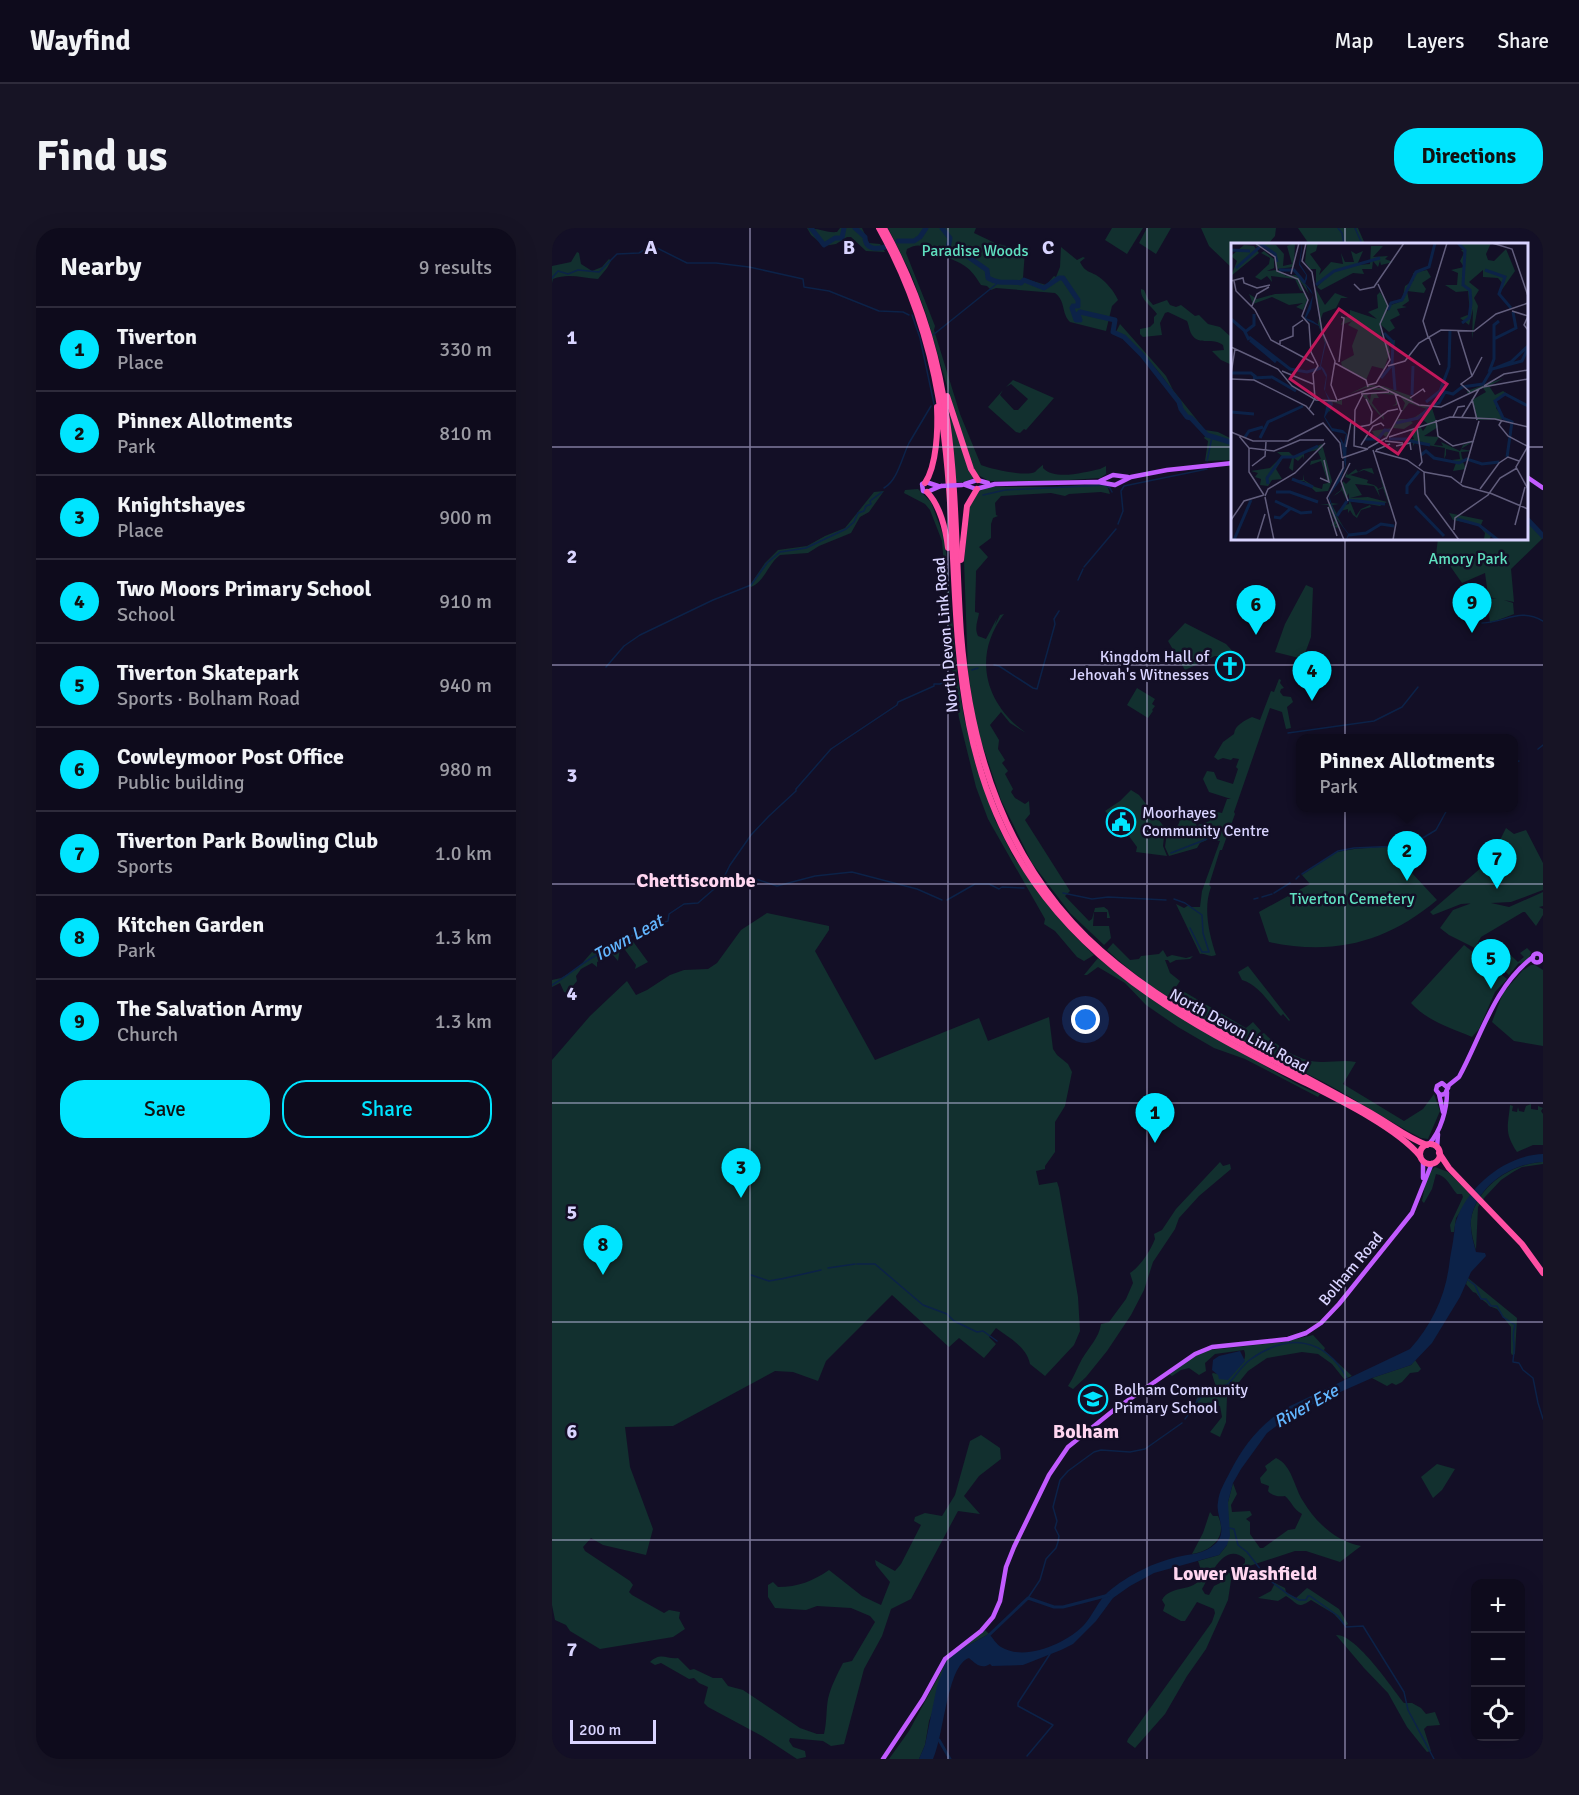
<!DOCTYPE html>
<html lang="en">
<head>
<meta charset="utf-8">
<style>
  :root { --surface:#0e0b1c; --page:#171425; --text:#f1f3f6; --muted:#9b9ba3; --line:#2e2b3b; --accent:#00e5ff }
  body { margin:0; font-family:Signika,sans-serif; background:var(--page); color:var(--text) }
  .controls { position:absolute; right:18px; bottom:18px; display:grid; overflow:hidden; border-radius:12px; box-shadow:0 6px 24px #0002 }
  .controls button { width:54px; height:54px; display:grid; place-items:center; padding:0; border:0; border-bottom:2px solid var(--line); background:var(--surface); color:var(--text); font:30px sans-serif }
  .scale { position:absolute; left:18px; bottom:15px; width:86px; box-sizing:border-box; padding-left:6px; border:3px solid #d9d4ff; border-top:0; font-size:16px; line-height:21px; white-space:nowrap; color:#d9d4ff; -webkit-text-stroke:4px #130f26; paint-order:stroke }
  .you { position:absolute; left:534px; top:792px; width:21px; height:21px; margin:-15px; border:4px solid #fff; border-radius:50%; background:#1a73e8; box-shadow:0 0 0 9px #1a73e833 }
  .badge { display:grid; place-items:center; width:39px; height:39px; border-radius:50%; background:var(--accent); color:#111; font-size:20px; font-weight:700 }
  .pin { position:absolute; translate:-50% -50px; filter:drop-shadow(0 2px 3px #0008) }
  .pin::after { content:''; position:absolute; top:32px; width:21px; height:18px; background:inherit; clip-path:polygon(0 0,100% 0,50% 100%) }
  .popup { position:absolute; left:744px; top:506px; width:222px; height:78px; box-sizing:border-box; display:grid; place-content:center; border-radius:12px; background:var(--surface); filter:drop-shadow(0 2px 4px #0005); font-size:20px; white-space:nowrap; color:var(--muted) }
  .popup b { font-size:22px; color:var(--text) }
  .popup::after { content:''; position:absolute; left:50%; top:100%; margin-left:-12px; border:12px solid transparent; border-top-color:var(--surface) }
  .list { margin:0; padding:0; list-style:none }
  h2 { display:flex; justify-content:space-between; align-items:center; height:78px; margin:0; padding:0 24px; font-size:26px }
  h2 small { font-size:20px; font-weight:400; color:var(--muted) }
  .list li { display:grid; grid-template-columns:39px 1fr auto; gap:18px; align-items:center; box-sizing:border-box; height:84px; padding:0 24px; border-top:2px solid var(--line) }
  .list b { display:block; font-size:22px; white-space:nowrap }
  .list p { margin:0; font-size:20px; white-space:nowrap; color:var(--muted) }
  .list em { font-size:20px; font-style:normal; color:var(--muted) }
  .actions { display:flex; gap:12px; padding:18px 24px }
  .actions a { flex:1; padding:14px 0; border:2px solid var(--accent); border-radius:24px; text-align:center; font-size:21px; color:var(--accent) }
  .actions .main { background:var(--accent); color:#111 }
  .icon { flex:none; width:33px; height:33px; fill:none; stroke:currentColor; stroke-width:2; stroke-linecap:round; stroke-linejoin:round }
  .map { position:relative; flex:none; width:991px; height:1531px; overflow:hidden; border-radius:24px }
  header { display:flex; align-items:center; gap:36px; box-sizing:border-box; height:84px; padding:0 30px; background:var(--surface); border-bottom:2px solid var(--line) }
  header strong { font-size:28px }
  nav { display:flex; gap:33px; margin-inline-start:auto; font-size:21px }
  .intro { display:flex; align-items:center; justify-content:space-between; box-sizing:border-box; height:144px; padding:0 36px }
  h1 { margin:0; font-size:42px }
  .button { padding:15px 27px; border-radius:24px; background:var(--accent); color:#111; font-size:21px; font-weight:700 }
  main { display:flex; gap:36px; padding:0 36px }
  aside { flex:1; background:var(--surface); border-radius:24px; box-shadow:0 6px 24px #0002 }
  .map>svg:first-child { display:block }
  .green { fill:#12302f }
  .water { fill:#0c2248 }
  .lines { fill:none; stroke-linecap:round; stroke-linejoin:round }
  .stream { stroke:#0c2248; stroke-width:1.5 }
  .canal { stroke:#0c2248; stroke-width:3 }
  .river { stroke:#0c2248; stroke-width:5 }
  .major { stroke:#c25bff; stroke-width:4.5 }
  .highway { stroke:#ff4fa3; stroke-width:6 }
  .major-bridge { stroke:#c25bff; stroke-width:4.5 }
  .grid { fill:none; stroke:#d9d4ff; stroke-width:1.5; stroke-opacity:0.55 }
  .labels { text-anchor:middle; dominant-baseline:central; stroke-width:5; stroke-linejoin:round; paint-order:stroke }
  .park-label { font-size:16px; fill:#5fe0c0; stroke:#130f26 }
  .street-label { font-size:16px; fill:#d9d4ff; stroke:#130f26 }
  .poi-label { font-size:16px; fill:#d9d4ff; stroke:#130f26; text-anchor:start }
  .water-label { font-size:18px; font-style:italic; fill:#62b6ff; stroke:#130f26 }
  .quarter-label { font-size:20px; font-weight:bold; fill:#ffd6f0; stroke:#130f26 }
  .inset-river { fill:none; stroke:#0c2248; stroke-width:3 }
  .inset-road { fill:none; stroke:#625e7d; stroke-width:1.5 }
  .view { fill:#c2185b; fill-opacity:0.15; stroke:#c2185b; stroke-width:3 }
  .inset-edge { fill:none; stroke:#d9d4ff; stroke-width:3 }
  .grid-label { font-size:20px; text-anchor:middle; font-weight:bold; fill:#d9d4ff; stroke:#130f26; stroke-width:5; stroke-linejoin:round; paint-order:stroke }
</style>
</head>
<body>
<header>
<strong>Wayfind</strong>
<nav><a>Map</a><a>Layers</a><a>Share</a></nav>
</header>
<div class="intro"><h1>Find us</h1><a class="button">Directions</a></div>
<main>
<aside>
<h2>Nearby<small>9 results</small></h2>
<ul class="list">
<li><span class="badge">1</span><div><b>Tiverton</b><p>Place</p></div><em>330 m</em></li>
<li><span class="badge">2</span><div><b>Pinnex Allotments</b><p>Park</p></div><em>810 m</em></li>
<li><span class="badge">3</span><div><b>Knightshayes</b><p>Place</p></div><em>900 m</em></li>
<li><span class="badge">4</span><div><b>Two Moors Primary School</b><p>School</p></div><em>910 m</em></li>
<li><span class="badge">5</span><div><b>Tiverton Skatepark</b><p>Sports · Bolham Road</p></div><em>940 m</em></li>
<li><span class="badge">6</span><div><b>Cowleymoor Post Office</b><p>Public building</p></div><em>980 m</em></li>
<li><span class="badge">7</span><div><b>Tiverton Park Bowling Club</b><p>Sports</p></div><em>1.0 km</em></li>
<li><span class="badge">8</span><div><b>Kitchen Garden</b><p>Park</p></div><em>1.3 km</em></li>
<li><span class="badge">9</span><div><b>The Salvation Army</b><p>Church</p></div><em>1.3 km</em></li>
</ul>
<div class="actions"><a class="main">Save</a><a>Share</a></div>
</aside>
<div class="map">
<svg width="991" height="1531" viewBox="0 0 991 1531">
  <rect width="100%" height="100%" fill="#130f26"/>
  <g class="green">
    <path d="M255,0C266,0 274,5 285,4L288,0H310L317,15L328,16L333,24L314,23L299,9H295L284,16L272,18L259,7Z"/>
    <path d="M336,0H424L422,5L443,15L473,23L471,50L494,57L502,48L504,49L508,39L509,19L525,32L531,29L533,30L528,34C533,45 539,43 547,49C555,55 562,63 566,72L560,78L554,103L518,94C509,85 514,73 503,65L444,60L439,62L435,58L429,57C416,35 408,35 386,26C374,20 369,13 355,21L354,25L383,98L382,102L408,186L429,237C439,241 473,249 483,244C484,243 490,237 491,237V240C503,253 533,244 548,241L554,238V246L548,250L501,253H437L426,247L421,239L400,176L374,86L359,46Z"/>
    <polygon points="560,0 591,0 575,26 553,12"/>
    <polygon points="595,0 619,0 604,26 587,15"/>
    <polygon points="649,0 724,0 723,8 716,16 681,16 680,40 657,18"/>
    <polygon points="746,0 806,0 813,16 757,16"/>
    <path d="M25,24L27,25L29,36L40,43L50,39L57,31L59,33L55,40L46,51C30,50 16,45 1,51L0,55V38L19,34Z"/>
    <path d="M589,61L592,62L596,71L601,77L615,72L618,77L624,79L629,77L643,88L647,87L656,96L668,99L680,110V137L669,132L660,123L672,122L671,117C661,109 647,118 640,107C637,102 637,97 635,93L616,84L613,85L608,95L610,107L591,109L588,106V101L598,99L602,95V89L605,86C600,78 588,72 589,61Z"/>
    <path d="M568,96L614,148L621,162L653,202L666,204L680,211V232L653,233L656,213L652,210L655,205C651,202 633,185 631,182C629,178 628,174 625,169C609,145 588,120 564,104Z"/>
    <polygon points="461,152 502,170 474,202 472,201 468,205 464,204 436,179 451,162 448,167 462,182 466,182 476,171 459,156 454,159"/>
    <polygon points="397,182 422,250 413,254 404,254"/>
    <path d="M546,256L555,257L558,266L549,264L517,266L513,268L499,265L449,268L443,275L444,287L446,288L441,290L439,296V310L427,319L436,329L424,343C424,357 423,370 423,384L427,385C426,392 422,400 426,408L434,411L445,390L443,397L448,387L452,386C420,428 433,476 474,505L458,495L449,484L438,497L447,512L446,521L453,532L450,535L456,543L453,546L461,561L459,564L463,570L473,576L477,573L478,586L473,592L518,663L513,668L537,693L540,691L543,680L552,679L556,682L558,690H555V684H542L541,698H557L559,710L552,717L518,685L480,635L449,572L425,501L416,444L412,333L418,277L427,263L437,259H505Z"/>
    <polygon points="366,261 379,274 393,312 405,446 412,489 423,535 443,592 461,628 491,671 522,707 542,727 532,733 525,729 503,703 492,696 493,691 436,591 424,559 407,490 401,451 390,313 378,282 373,276 352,265 353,262"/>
    <path d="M332,263L317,284L308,289L299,305L267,318L256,325L228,327C216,336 213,353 199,359L198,357L213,335L226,322L255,318L273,308L293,300L322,264Z"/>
    <polygon points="975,293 991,310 959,341 962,374 952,372 961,375 962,386 938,395 935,370 945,371 937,369 936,367 933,345 910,355 896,335 887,340 884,326 886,311 975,310"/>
    <polygon points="754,357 761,360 759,409 751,431 723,424 733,396"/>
    <polygon points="633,395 674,416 686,429 663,428 633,442 616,413"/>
    <path d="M727,451L729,452L728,455L732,460L729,461L728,464L731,468L739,469L741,474L735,479L739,500L734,501L730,484L718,480L682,584L683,586L670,622H668L657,657L659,659C651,680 657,706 664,727C657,730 653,725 648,726L624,676L632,680L637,677L638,679H648L650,663L668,613L659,612C657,610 646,598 646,597L658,593L657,590L664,587L665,584L670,585L675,571H679L657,564L651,551L655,543L662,544L665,551L681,556L686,541L684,539L687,531L681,530L679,532L671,530L666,532L662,529L671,514L682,506C683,497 692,493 700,489L708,492L719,463L722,464Z"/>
    <polygon points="585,460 603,471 600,476 603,478 600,482 601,483 596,490 575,477"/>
    <polygon points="579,562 587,567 613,600 611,618 615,628 584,624 585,619 577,608 582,603 568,584 571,581 569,580 565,584 556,586 553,583 568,573"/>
    <path d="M638,585L647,602L652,604L655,612L648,615L645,620L617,628L613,619L615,604C622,604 628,597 628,590Z"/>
    <polygon points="954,600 962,606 974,602 991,635 991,662 959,674 939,675 957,679 991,664 991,678 987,679 991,681 991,687 984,698 973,684 971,684 929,709 923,720 897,707 888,700 901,682 920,675 937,674 909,676 881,687 878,684 938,632"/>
    <path d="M839,618L859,644L885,672C835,714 782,728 717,714L707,684L758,656L750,647L785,624L802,621Z"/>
    <path d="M215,685L277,698V702L263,723L323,832L427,790L436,813L497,789L501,821L505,827L516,836L520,844L513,878L503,894V924L493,938V941L484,943L487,957L505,954L507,960L526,1069L528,1103L522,1117L493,1148L478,1136C475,1119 456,1109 444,1100L437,1109L444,1116L432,1130L407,1110L397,1119L340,1067L274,1133L266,1153L241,1144L223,1143L121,1198L73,1199L78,1239L101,1301L94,1327L51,1317L39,1310L31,1319L33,1323L78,1353L81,1357L77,1364L80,1367L112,1385L117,1382L128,1384L127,1390L133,1401L121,1409L48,1421L18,1403L14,1397L3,1392L0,1377V832L38,788L75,753L84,767L95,762L118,747L132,742L156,741L165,735L189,702Z"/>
    <polygon points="77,708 96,734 83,741 84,737 71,719 68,721 66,733 61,727 45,734 45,739 40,735 29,741 24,748 25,753 15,765 12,764 8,755 0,759 0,752 9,750 26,740 40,724"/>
    <path d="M561,715L578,732L587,731L589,728L607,726L611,722L615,729L620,727L634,730L641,728L638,731L624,732L618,735L616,732H613L618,745L628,753L624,759L694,800L701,794L709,803L706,806V808L712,805C726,819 749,835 771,834C782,834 792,832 804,834L791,856L852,893L871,881L882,866L888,883L876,911L869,910C836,893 806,873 773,855C698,816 617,780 555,722Z"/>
    <path d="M912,717L955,751L943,764L927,801L920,809C899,800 875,793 859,775Z"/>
    <polygon points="975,720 979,724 977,730 969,736 967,735 957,747 942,733 953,722 966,734 972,729 968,725"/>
    <path d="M546,730C593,770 645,800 699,830C721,842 744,857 768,866L766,869L693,831L662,820L626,799L594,777L573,755L546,739L535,747H532Z"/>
    <polygon points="979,737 983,737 991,742 991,818 962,813 940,794 951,765 971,742"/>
    <path d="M696,738L738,792L737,793L731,786L729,788C719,777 706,756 690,752L686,744Z"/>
    <path d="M979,876V881L986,882V878L991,880L989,883L991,886V917H981L965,924C952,904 956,899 958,877L961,878L960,883L965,884L966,879L967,883L972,884L974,878Z"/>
    <path d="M668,934L671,938L678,936L679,941L647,968L627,990L623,1001L601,1034L592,1062L579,1087L555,1123L534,1149L521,1161L516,1158C522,1149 525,1140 530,1131C537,1119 547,1110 549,1096L557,1094L574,1071L581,1055L578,1045C589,1038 598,1023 603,1011L602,1006L610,1002L624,981Z"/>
    <path d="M991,934V936L970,939L961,944L949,952L933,969L926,979L924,1022C921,1012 918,1002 919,991C925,958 960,935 991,934Z"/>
    <path d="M883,939L896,944L920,967L904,990L902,1004H899L898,997L911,969L910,966H905C898,958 895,948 884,946L880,961L872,975L870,973C873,961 873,947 883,939Z"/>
    <path d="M916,1050L965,1090L963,1126L960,1127L959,1125V1099L945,1081L937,1078C934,1073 928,1072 924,1065L921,1064L914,1056Z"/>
    <path d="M761,1107L773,1120L772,1122L800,1148L792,1151L780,1136L766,1126L750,1124L715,1130L696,1143L675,1169L674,1194L668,1209L658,1204L670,1189L668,1178L660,1175H646L644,1172L650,1162L659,1165L665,1162L660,1146L661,1145L678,1149C684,1139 697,1134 692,1122L663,1126L653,1135L654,1143L647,1147L637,1140L629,1142L620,1148L617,1146L634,1132L658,1122L731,1114Z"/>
    <polygon points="863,1132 869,1141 866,1144 858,1145 850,1154 844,1157 840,1155 835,1158 820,1150 859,1137"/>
    <path d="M429,1207L448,1220L449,1231L427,1248L412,1268L428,1286L406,1283L359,1371L339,1381L330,1408L312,1441L292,1516L279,1518L271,1513L238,1510L237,1513L241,1519L253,1523L254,1529L245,1531L210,1508L156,1479L152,1475L156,1459L147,1455L142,1450L137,1451L109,1435L103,1437L98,1434C109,1423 116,1432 126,1430L138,1442L142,1441L161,1450H170L176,1458L191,1462L248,1500L265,1506H272C275,1494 274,1482 276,1471C279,1458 285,1447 291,1435L300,1433L323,1394L318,1388L299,1380L265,1378L254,1382L223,1380L216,1369V1357L221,1354L226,1359C246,1359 261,1353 277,1342L310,1368L329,1377L338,1354L324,1337L323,1332L343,1343L349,1336L369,1297L362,1293L363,1289L373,1285L390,1288L403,1267L418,1213Z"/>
    <path d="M724,1230C740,1237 742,1259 751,1273C763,1294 785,1314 809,1318L788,1334L754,1323H743L688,1341L687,1340L693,1335V1331C673,1313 659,1346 650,1361L653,1366L657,1367L662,1358L668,1355L673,1343L680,1346L676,1372L654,1421L635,1448L613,1486L583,1520L575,1514L576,1511L660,1394L663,1385L662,1381L645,1374L633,1393H629L611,1383L613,1377L610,1372C619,1353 660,1369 646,1333L667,1327L675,1317L676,1274L681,1255L685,1266L679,1277L680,1284L698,1283L700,1287L694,1291L698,1294V1306L708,1320H711L736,1302L743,1301L750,1286C741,1281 740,1274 733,1268C727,1269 720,1268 716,1263L717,1258L709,1255L708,1250L715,1242L713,1238Z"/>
    <polygon points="885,1236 903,1241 890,1262 881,1270 869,1249"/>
    <path d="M658,1284L661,1288H666C676,1308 660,1323 640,1326L651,1305Z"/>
    <path d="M723,1355L733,1360L734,1364L744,1370L755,1360L757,1361L787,1381L796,1396L793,1398L782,1386L759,1372C745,1382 746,1375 734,1368L726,1373L706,1370L719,1363Z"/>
    <polygon points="433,1402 437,1406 404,1424 377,1493 373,1517 367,1531 337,1531 357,1503 397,1429"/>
    <path d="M784,1407C804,1406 840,1460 852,1475H860L869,1480L874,1486L883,1484L888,1497L875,1498L872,1501L879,1523L875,1524L855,1499L836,1465L812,1440Z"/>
  </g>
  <g class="water">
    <path d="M991,926V934C960,935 924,958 919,992C918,1003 921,1013 924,1024L933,1025L934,1028L919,1044L908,1069L880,1115L859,1137L820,1150L743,1184L715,1205L689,1241L681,1255L676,1274L678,1308L675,1317L667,1327L602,1345L578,1358L561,1370L544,1393L521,1416L509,1422L471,1437L440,1438L438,1436C429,1442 423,1435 417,1430C395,1437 392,1508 381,1531H367L373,1517L385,1458L394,1434L404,1424L437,1406C441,1410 444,1416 449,1419C473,1434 515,1415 532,1397C541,1387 546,1373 556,1364C565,1356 579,1347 590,1342C601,1336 613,1332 625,1329C638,1326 653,1326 663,1316C677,1303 663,1288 666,1274C667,1263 673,1254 678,1244C692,1216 710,1194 738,1178L858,1121C879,1098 893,1069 897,1038C898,1027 901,1017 902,1006C903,1002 902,998 904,993C916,958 954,927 991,926Z"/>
    <polygon points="688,1123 693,1133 676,1152 667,1151 666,1147 660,1142 661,1132 667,1128"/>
  </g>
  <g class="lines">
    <g class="stream">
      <polyline points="786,0 790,5 792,16"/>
      <polyline points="803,0 810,16"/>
      <polyline points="0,50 6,43 16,46 26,42 47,44 65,26 87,25 92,22 103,19 135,35 164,35 197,39 251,51 252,59 277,63 327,83 351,84 357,87"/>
      <polyline points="360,87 368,110 382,176"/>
      <polyline points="381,107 447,54"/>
      <polyline points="655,233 660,209"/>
      <path d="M332,260C346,252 350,229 357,215C364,203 372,190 379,178"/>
      <polyline points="431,267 453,262 553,257 558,260 560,264"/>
      <polyline points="566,296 571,283 569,263 572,258 655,241"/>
      <polyline points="532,339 564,301"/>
      <polyline points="526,352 531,341"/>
      <path d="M930,395C953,395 967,379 991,393"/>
      <polyline points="442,437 447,438 481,460 485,461 503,396 502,391 507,383"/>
      <polyline points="54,439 72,418 88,407 161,372 199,357 215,335 228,324 254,320 294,301 302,294 306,285 312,283 314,278 319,276 318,273 330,264"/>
      <polyline points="420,442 426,440"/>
      <polyline points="736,505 822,493 850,479 866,459"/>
      <polyline points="986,521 991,517"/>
      <polyline points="962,535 967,533"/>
      <polyline points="619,625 655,611"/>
      <polyline points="750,646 786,623 802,620 847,618 869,611 884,602 896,580"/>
      <polyline points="175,648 185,652 204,651 225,658 263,648 300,644 365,661 390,672"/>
      <polyline points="744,651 747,648"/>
      <polyline points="511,665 540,671 556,669 614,672"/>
      <polyline points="722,665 738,655"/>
      <polyline points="710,669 720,666"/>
      <polyline points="622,671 633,675 650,687 651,705 657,724 650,724 638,700"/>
      <polyline points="702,671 706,670"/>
      <polyline points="395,672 423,656 437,656 447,661 450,659 472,660"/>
      <path d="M0,757C16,748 28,736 43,728C66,714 91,701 116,693L117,686L132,676L146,675L169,655L178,637L199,607L217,588L244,563V561L279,521L345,477L346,474L382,458V456H388L402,449"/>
      <polyline points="305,1036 323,1036 371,1077 395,1086 402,1093 425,1104 431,1103 445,1113"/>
      <polyline points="276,1040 303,1036"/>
      <polyline points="199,1047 217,1053 228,1051"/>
      <polyline points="229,1051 269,1042"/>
      <path d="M916,1052L923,1057L929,1071H934L939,1078H945L951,1089L963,1097C959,1110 963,1112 962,1123C962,1127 961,1130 961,1134L967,1135L971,1142L981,1150L986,1175L991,1191"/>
      <path d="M633,1191C641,1181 644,1170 657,1163C663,1160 672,1159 677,1155C685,1147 690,1137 699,1131C736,1105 772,1109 795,1150"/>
      <polyline points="677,1300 682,1301 686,1317 695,1324 716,1351 737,1367 747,1372 754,1372 756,1368 758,1368 786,1388 794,1399 811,1398 852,1464 856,1482 882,1531"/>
      <polyline points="476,1370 488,1352 494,1331 504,1320 506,1314 507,1308 503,1300 505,1293 501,1279 508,1252 516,1243 542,1224 549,1222 578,1224 593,1221 630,1195"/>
      <polyline points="475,1528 501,1497 466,1478 466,1475 498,1426"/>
    </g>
    <g class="canal">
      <polyline points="436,1408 476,1370 502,1379 511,1379 557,1367"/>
      <polyline points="387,1512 398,1531"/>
    </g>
    <g class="river">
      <polyline points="259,0 272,17 283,10 290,10 292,0"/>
      <path d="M303,0L313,9C313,20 322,22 333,19"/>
      <path d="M390,0L398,10L396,20L398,23H408L435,42L436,50C450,58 457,52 469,55L472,52L492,60L507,50H511L526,72V78H521L520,80L524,92H528L526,86L528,84L563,92L561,104L572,109L590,127L627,174L629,181L635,189L639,190L655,207L681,215"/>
      <polyline points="346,13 362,13 368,9 374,0"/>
      <polyline points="975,291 991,308"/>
    </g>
    <g class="major">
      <polyline points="975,249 991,260"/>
      <polyline points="548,253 561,247 576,249"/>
      <polyline points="413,256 425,252 436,255"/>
      <polyline points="413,257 424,261 443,256 546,254 563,257 579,249 615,242 681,235"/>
      <polyline points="386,258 374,254 370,256 371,263 375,264 389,258"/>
      <circle cx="985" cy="730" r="4.5"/>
      <path d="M896,860L890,855L885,858L884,862L888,867L893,866L897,857L907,849C929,809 942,758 981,729"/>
      <polyline points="887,866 891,884"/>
      <path d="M877,916C889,903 895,881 895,864"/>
      <polyline points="885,920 886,906"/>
      <polyline points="871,933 871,950"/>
      <polyline points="331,1531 371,1471 393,1431 429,1403 441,1389 448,1373 454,1339 462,1319 497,1247 516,1219 562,1182 643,1126 660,1119 736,1111 754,1105 769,1095 787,1076 860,985 880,935"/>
    </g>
    <g class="highway">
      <path d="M327,0C360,59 381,125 390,193C413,354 383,512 482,654C546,746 643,799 740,848C777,867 842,897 868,928"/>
      <path d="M332,0C365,60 386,124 395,192C405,262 404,334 409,406C419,534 461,654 565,736C622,782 688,815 753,849C777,862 801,875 824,888C841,898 856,910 875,917"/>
      <polyline points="395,168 419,241 426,252"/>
      <path d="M373,255C385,237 386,200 385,179"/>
      <path d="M375,264C388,277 394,302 396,320"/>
      <polyline points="409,332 415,278 425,261"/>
      <circle cx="878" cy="926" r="10"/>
      <polyline points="887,925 897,940 970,1016 991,1045"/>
    </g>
    <polyline class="major-bridge" points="389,258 410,257"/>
  </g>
  <path class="grid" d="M198,0V1531M396,0V1531M595,0V1531M793,0V16M0,219H681M975,219H991M793,310V1531M0,437H991M0,656H991M0,875H991M0,1094H991M0,1312H991"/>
  <defs>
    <g id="church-ring" transform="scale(1.5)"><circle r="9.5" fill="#130f26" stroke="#00e5ff" stroke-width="1.5"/><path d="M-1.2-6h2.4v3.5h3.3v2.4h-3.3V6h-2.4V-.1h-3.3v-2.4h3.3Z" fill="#00e5ff"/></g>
    <g id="civic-ring" transform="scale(1.5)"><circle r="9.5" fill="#130f26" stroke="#00e5ff" stroke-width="1.5"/><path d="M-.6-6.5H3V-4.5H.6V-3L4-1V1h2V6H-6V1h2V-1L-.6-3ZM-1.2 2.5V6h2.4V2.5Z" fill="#00e5ff"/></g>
    <g id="school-ring" transform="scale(1.5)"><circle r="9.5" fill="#130f26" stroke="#00e5ff" stroke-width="1.5"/><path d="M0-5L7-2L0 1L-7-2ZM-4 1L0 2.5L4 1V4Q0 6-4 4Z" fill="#00e5ff"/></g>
  </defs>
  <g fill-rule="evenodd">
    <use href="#church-ring" x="678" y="438"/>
    <use href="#civic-ring" x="569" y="594"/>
    <use href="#school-ring" x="541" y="1171"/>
  </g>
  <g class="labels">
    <g class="park-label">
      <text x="423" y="23">Paradise Woods</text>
      <text x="916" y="331">Amory Park</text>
      <text x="800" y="671">Tiverton Cemetery</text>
    </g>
    <g class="street-label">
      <text transform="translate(394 407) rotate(-95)">North Devon Link Road</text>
      <text transform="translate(687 803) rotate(29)">North Devon Link Road</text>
      <text transform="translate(799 1041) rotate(-50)">Bolham Road</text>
    </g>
    <g class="poi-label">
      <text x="657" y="429" text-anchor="end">Kingdom Hall of<tspan x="657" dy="18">Jehovah's Witnesses</tspan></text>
      <text x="590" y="585">Moorhayes<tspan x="590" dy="18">Community Centre</tspan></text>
      <text x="562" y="1162">Bolham Community<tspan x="562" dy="18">Primary School</tspan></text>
    </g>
    <g class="water-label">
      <text transform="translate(76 710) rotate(-29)">Town Leat</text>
      <text transform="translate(754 1178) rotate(-29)">River Exe</text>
    </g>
    <g class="quarter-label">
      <text x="144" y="652">Chettiscombe</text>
      <text x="534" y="1203">Bolham</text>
      <text x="693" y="1345">Lower Washfield</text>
    </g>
  </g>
  <g transform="translate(679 15)">
    <rect width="297" height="297" fill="#130f26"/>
    <path d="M25,0L45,2L53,11L52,23L61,21L56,3L64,0L63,24L46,26L55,33L65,32L73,38L78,51L70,39L73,49L69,47L64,36L40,33L41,39L36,33L30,37L24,34L38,21L39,15L30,10L33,8L43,16V25L36,28L45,27L44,13L30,2L25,4ZM76,0H87L85,8L79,11L90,26L88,32L100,19L112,21L110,10L114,19H123L120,8L125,11L132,8L126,22L139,21L140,3H152L142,14L157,13L154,16L162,19L150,22L149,18L147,24L142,18L141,26H131L133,31L122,30L90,47L86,44L96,33L85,41V26H79L74,19ZM226,0H260L255,11L257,17L263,18L275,6L284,28L270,48L272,41L267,35L252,34V27L238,39L248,47L243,55L247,63L241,96L242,66L238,82L229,75L239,71L237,48L225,49L214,42H226L227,30L220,27L233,24L229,18L233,10L230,7H233ZM13,2L23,3L28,10L0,33L6,18L0,13ZM196,27L200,34L191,40L195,46L193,50L176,48L178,58L171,63L176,64L166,66L169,72L159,77L164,85L158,89L149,81L150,92L157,99L164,97L162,112V100H157L159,109L153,126L141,123L135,137L111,123L110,119L123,112L121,103L127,87L117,82L121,78L110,82L113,75L119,73V67L146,76L137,69L147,65L146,52L149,49L157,62L156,69L160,62L171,58L174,43L183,37L182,30ZM83,43L94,62L104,50L117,55H110L105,65L92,70L89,78L90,88L95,99V103L87,81L89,69ZM73,50L76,57L72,67L65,64L72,60L58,62L41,54L22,61L18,51L26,56L44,51ZM273,135L258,143L264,152L272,148L280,153L272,151L265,158V165L273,176L246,177L241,157L255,149L252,145L237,151L236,148ZM137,142L152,143L180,153L183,161L201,165L207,184L193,193L208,194L203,202L212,203L210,199L229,208L232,202L243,198L230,206L241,208L230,209L231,215L233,217L235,216L239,217L232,219L235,226L222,228L225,220L221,217L229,216L228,209L215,206V212L213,216L214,205L184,200L182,203V200L192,199L170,197L183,196L179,187L190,185L192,188L197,181L191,176L194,171L187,173V177H179L182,180L173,186L162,185L155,194L151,191L145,196L141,188L161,185L167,176H181L196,166L178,160L171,169L174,160L169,153L165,152L166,157V162L161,163L165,161L164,152L145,150L148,155H143L141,160L151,173V171L152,170L153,177L131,152L138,151L136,153L139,158L140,151L145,149L156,150L159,148L136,146L132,151L131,148L111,157V162L102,159L101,164V165L99,168L97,169L101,163L98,156L108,158L137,145H156L174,154L159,146L147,143L134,145L116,152ZM91,201L101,238L97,248L85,249L73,238H59L72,237V231L73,237L84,244L91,246L92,241L97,240L90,218L79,222L80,218L90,216L87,209L90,206L73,210V217L72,213L67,218L63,215L62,228L58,225L61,215H52L45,226L51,236L41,237L37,243L29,242L30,236L24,234L27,230L20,228L39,225L51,213L46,209H58L63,214ZM141,225L143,231L133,227L119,232L137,237L136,240L143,242L146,244L147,246L152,244L149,234L158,255L160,267L152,245L147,247L149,254L143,243L124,241L131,252L119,255L137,254L156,259L149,263L119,258L125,273L130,266L139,262L140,264L130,267L126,275L122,272L119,267L117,270V266L109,268L106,273L113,285L105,275L113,297L108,285L103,284L106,281L100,283L104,278L97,262L89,261H100L98,252L100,260L108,261L101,262L106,271L107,268L114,262L118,261V250L115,256L111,247L106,251L102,253L110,247L112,238L115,241L120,236L114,234L117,227L116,231L117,232L125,226L127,229L132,226ZM218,270L252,277L250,282L261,291L258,297L253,296L254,290L247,282L222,277Z" fill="#12302f"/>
    <path d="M71,0V5L69,21L76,32V36L74,40L80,47L82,52L80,66L75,75L82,78L89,83L95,100L90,123L93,126L96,132L94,148L102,161L94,174L101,185L112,187L116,191L115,222L109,238L98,253L106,276L118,291V293L115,297L117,291L105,275L97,253L114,223L109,194L113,201L115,191L101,188L93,174L97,156L93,146L95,134L89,123L94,99L88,83L73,76L82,52L73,40L75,32L68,22Z" fill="#0c2248"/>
    <path class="inset-river" d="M227,0L234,7L232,42L239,47L240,60L238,75L231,80M0,7L19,8M5,25L31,2L44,11L46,19M48,27H63L74,40M254,27L274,34L268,51L280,65M85,42L103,28L149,15M157,67L160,60L171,57L185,29L198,24L204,0M0,76L14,88M18,94L59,126L76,129L90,125M263,95V82L268,78M18,97L14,89L23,82V71M19,97L45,119M162,122L164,147M265,125L280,119L297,103M258,129L263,116V96L285,85L282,69M1,130H20L25,134M22,135L41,134L65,148M150,135L161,122L162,99L153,90M181,152L182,123M195,159L209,148L218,124L219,87M199,163L208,160L214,149L222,151L231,144L252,141L261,126L291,118L297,105M0,169L23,171M165,180L187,175L198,165M14,194L18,188L32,184M29,195L37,179L72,163M134,196H147L154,187L159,188M158,196H179M174,197L199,202M190,212L195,208L203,215L228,220L236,216L251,221L268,219M276,214L281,179L272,175L264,158L274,151L297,163M61,236L82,244M37,241L36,235L51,214H63L87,203M45,249H59L87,259M176,251V243L188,228M117,257L154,261M44,258L70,270L81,269M184,263L213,293M106,273L116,258M43,274L49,275L59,266M226,276L248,282L267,297M118,292L135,290L150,281L163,283M3,297L20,257"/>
    <path class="inset-road" d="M24,0L44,14L46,28L67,36L77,57L71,73L78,81L80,109L87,123L82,131L84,155L78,166M75,0L71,18L81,29L91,88L104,118L100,142L106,157M261,0L281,6L297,53M60,31L68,0M0,38L12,35L13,40L26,45L39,42M3,38L5,48L24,67L40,97L83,120M123,41L129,47L143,44L173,0M21,63L26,51L38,44M281,68L297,73L293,82L297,87M227,88L241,133L230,141L239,149M197,94L192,78L216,0M198,94L209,122M49,102V98L62,93V84L72,77M0,104L47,126L61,143L85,157L106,158M108,119L113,75L110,74M104,120L135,137L137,144M157,123L174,118L188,100L210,87L243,88L265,71L297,60M51,128L82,141M0,131L4,106M241,133L251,114M0,136L23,137L75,163L83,172M137,142L145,140L159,117L149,81L157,63L147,41M253,143L273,131L297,127M130,151L158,149M132,151L124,167L123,203L137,206M164,151L170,169M179,155L192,146L194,149M135,156L141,169L140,180M241,156L246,177M107,157L148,143L188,162L210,164L252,144L297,136M222,174L227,164L234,163M231,174L248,146M205,177L207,193L222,203L243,198M271,177L268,182L277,193L296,203M127,184L138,182L157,168L167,166M186,185L191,219L188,223M0,189L22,198H57L92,180L109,200L111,215M8,193L18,205V229L33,252M158,194L219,174L264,176L297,184M155,196L171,167M154,198L172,200M130,202L142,183L150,180L153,183M165,203L179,200L180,207M297,203L285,224L297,246M115,204L120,179M18,205L43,208L69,197H93M137,205L155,195M142,207L165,280L162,297M145,207L159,201L156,203M144,208L176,217L193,229M111,215L137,206M112,218V225L96,255L113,297M21,223L34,213L35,199M193,229L194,251L228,297M193,229L220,234L232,243L258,250M89,235L98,239L93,217M230,240L248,178M249,246L268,220L277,214L288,218M259,250L297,266M34,253L37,246L64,230L94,200M34,254L43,297M117,258L110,238L119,220M97,264L106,293M0,277L13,258L33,252M284,282L294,244M223,287L224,275L257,252L269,235L286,225M26,297L34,271"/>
    <path class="view" d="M108,66L216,141L167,211L59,136Z"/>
    <rect width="297" height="297" class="inset-edge"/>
  </g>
  <g class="grid-label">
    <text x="99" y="26">A</text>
    <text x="297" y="26">B</text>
    <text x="496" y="26">C</text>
    <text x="20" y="116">1</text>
    <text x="20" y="335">2</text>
    <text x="20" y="554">3</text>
    <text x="20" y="772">4</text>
    <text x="20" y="991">5</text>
    <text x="20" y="1210">6</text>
    <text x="20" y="1428">7</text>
  </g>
</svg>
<div class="controls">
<button>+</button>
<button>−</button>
<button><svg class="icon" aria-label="locate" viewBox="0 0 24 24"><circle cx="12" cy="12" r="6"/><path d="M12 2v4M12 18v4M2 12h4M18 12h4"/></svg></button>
</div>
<div class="scale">200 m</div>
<div class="you"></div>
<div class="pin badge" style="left:603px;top:915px">1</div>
<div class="pin badge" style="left:855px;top:653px">2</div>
<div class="popup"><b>Pinnex Allotments</b>Park</div>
<div class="pin badge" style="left:189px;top:970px">3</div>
<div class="pin badge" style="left:760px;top:473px">4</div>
<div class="pin badge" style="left:939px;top:761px">5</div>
<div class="pin badge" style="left:704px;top:407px">6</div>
<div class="pin badge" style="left:945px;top:661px">7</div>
<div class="pin badge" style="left:51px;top:1047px">8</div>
<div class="pin badge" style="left:920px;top:405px">9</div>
</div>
</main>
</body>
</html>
